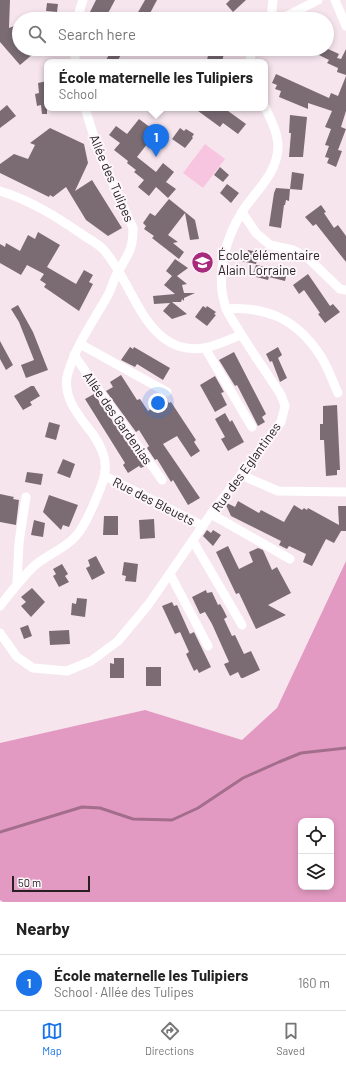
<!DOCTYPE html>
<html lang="en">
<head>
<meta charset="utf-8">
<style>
	body { margin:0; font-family:Barlow,sans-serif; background:#f6f6f6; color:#222 }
	.controls { position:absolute; right:12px; bottom:12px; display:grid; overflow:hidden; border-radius:8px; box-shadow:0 2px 6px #0003 }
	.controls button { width:36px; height:36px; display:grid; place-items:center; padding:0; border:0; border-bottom:1px solid #e0e0e0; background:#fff; color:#222; font:20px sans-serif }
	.scale { position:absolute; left:12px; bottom:10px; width:78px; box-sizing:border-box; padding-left:4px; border:2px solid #262023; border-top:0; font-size:11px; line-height:14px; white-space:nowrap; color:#262023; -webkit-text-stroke:3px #fdf6fa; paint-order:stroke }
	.you { position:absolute; left:158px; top:403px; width:14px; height:14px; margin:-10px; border:3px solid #fff; border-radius:50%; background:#1a73e8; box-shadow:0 0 0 6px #1a73e833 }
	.badge { display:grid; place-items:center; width:26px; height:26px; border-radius:50%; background:#1a73e8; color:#fff; font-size:13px; font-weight:700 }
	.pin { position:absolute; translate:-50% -33px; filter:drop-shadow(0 1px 2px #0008) }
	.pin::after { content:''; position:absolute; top:21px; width:14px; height:12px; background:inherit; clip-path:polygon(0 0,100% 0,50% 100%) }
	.popup { position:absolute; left:44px; top:59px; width:224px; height:52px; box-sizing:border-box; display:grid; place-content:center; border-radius:8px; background:#fff; filter:drop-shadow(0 1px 3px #0005); font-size:13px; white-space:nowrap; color:#767676 }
	.popup b { font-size:15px; color:#222 }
	.popup::after { content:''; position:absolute; left:50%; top:100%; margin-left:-8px; border:8px solid transparent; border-top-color:#fff }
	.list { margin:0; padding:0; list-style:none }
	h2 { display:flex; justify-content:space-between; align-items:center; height:52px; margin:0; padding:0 16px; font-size:17px }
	h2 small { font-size:13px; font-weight:400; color:#767676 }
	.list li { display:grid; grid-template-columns:26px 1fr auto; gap:12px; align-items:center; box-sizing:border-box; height:56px; padding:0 16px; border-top:1px solid #e0e0e0 }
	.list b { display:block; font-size:15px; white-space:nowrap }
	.list p { margin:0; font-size:13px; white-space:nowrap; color:#767676 }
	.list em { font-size:13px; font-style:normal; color:#767676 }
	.icon { flex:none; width:22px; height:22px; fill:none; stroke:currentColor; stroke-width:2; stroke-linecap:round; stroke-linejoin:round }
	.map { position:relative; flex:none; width:346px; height:902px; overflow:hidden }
	.search { position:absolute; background:#fff; box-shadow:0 2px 6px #0003; left:12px; right:12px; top:12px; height:44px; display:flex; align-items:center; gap:10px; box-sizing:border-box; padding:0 14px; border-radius:22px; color:#767676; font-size:15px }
	.sheet { height:108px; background:#fff }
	nav { display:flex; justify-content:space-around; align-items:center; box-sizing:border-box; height:56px; border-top:1px solid #e0e0e0; background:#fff; font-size:11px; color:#767676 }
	nav a { display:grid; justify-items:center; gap:2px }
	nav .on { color:#1a73e8 }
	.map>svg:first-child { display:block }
	.green { fill:#f7c5df }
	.forest { fill:#e39ac2; fill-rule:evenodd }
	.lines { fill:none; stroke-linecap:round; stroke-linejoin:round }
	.stream { stroke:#a36e8b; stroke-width:3 }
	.building { fill:#7b6c74 }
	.street { stroke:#fff; stroke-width:9 }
	.labels { text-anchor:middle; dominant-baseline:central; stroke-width:4; stroke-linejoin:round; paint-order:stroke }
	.street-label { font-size:13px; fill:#262023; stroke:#fdf6fa }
	.poi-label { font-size:13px; fill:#262023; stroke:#fdf6fa; text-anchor:start }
</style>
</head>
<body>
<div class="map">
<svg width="346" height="902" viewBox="0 0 346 902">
	<rect width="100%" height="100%" fill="#f7e5ee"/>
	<path class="green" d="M205,144L225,159L203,188L183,173Z"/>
	<path class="forest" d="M346,561V902H3L0,900V743L145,710L242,740L277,708ZM301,821H331V887H301Z"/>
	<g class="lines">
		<path class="stream" d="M0,832L82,807L100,808L133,819L172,820L198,808L243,778L279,762L301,753L346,748"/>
	</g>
	<g class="building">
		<path d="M0,0H10L9,28L19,24V49H39L20,65L0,42Z"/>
		<path d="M96,0H115L105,19H98L89,14Z"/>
		<path d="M145,0H157L147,19L137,14Z"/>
		<path d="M230,0H246L233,12L226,4Z"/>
		<path d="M47,3L58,4L57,12L46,11Z"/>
		<path d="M112,49H124L117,62H105Z"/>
		<path d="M215,49H225L222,62L207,60L209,51L214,52Z"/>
		<path d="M321,49H328L339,54L337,58L341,59L346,49V75L337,72L338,68L327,63L329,60L319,55Z"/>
		<path d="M276,74L329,98L331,93L338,96L346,76V111L341,127L346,129L338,150L342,151L336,167L327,163L329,158L325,157L329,146L325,145L331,129L325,127L332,111L308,103V109L279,97L281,91L275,89L277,85L272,83Z"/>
		<path d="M47,81V114H42L41,105L37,106L35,94L39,93L38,83Z"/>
		<path d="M7,105L16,116L0,128V111Z"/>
		<path d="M194,108H224L246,124L238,134L223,123L220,127Z"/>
		<path d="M290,115L307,117L303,157H289L291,133H289Z"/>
		<path d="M139,119L155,131L149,138L151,139L137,157L156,172L163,163L174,172L166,182L176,189L168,198L156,187L149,196L138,187L144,180L134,172L136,170L127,163L128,161L114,150L120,143L109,135L116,126L127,134Z"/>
		<path d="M50,128L84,144L88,163L75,191L92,180L122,228L108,236L86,220L66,187L53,197L50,195L49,197L0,173V164L14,154L28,159L35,145L30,143Z"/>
		<path d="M180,128L184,131L186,129L194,134L192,137L193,138L185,148L172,139Z"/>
		<path d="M220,167L229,175L223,182L214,175Z"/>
		<path d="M292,172L304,174L302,190L290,189L289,201L286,200L285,205H284L281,228L269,226L274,193L276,188L290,189Z"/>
		<path d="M227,184L239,193L231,203L220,193Z"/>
		<path d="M169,199L195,220L199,239L190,240L185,213L168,235L178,242L173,243L184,252L179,259L152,238L154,236L144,229L146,226L143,223L150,213L155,216Z"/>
		<path d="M321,205L326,212L324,213L334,228L338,225L346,236V262L316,224L313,226L305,217Z"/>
		<path d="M38,232L60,245L47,267L76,284L84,270L93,275L89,282L93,284L79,311L44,287L46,284L40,280L44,274L27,265L21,275L0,263V244L5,247L6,243L20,251L28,235L35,239Z"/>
		<path d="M248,250L259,252L256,264L240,261L242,253L247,254Z"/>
		<path d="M175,259L188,268L177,276L187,284L182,285L184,293H195L184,298V301L182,299L181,302H172L187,314L172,319L163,311L170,303L154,304L153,296L175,294L164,285L172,276L166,271Z"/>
		<path d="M256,265L276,269L277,266L288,268L285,281L269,277L268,280L252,276Z"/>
		<path d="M308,274L330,306L333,304L340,312L325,323L318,314L320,313L304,290L299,294L293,285Z"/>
		<path d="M18,305L33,332L48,370L26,378L21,365L34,360L19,322L11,309Z"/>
		<path d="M203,306L206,308L207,306L216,312L214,314L216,315L207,326L195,317Z"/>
		<path d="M0,341L13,365L6,370L0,359Z"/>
		<path d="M130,347L133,349L134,347L170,368L163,380L137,364L135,367L121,360Z"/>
		<path d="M278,347L282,355L278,358L287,378L280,382L272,361L270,362L266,354Z"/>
		<path d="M234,352L266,414L262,417L265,422L258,426L237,385L235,386L219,360Z"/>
		<path d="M121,375L137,400L140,399L148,411L166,399L169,403L171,402L196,440L194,442L200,451L191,457L177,436L163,444L200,498L188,505L173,480L171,482L157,459L155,460L147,448L149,446L139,430L136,432L106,391L113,387L110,382Z"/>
		<path d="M215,376L224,392L221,393L227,405L215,412L200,385Z"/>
		<path d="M31,386H34L40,396L30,402L32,405L23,410L14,396Z"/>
		<path d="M94,394L136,455L145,466L141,468L139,466L128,473L123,465L125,463L85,399Z"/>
		<path d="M337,405L340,470H337V475L326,476L324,440H320V424H323V406Z"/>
		<path d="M225,413L230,422L232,420L244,442L228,451L221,439L225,437L215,419Z"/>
		<path d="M49,422L60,425L56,440L45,437Z"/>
		<path d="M63,459L75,464L70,478L57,473Z"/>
		<path d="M27,472L43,474L41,485L25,482Z"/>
		<path d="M0,494L14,497L13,499L19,500L16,525L0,522Z"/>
		<path d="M49,495L78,505L69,527L63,525L61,530L43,512Z"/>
		<path d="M238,501L259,513L261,510L284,522L294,505L302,510L304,508L307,510L308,508L339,525L338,506H346V531H341L334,543L326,539L312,566L303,562L306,554L289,546L287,549L279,545L281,541L231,516L226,505L227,503L235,507Z"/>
		<path d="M104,516H118V535H103Z"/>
		<path d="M154,519L155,538L140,539L139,520Z"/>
		<path d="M34,520L45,523L43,537L31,535Z"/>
		<path d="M207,530L211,533L213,530L221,535L213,546L203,536Z"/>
		<path d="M228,546L239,569L253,562L249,552L258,548L263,550L272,570L277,567L291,593L268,605L286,615L256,629L239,593L236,594L216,552Z"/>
		<path d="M96,556L105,573L92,580L86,568L90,566L88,560Z"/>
		<path d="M124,562L138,564L136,582L125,581L126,576L122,575Z"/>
		<path d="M62,564L68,574L65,576L69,582L59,587L53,576L56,574L53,569Z"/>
		<path d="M32,588L45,602L31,617L21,606L26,602L21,597Z"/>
		<path d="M206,590L207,593L212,592L218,605L220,604L223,609L227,617L224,619L232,636L235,635L244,654L251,651L260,670L243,678H241L238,672L230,676L224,664L229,662L212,624L205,612L200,614L192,597Z"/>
		<path d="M77,598L87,599L85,617L71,615L72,603L76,604Z"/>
		<path d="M172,602L174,606L177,605L190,634L194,632L211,667L199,673L197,669L194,671L186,654L189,652L180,632L175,634L162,606Z"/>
		<path d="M28,625L32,636L24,639L20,628Z"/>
		<path d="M69,630L70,644L50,645L49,631Z"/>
		<path d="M114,658H124V678H110V663L114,664Z"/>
		<rect x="146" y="667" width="15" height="19"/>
	</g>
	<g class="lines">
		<g class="street">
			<path d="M335,0L346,26"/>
			<path d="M77,19L83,0"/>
			<path d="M271,19L273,0"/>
			<path d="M281,19L318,0"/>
			<path d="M75,62V49"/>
			<path d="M250,62L252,49"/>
			<path d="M0,191C30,200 57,217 83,235C89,239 97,243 103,249C134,282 145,357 204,348C217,346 230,339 241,335"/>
			<path d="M242,212L256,233L270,245L293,250L308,258L340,289L346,290"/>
			<path d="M226,309C266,306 295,319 318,352C327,364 332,380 338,393"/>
			<path d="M80,344L167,392"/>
			<path d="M205,348L252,427"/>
			<path d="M74,355L162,480"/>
			<path d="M241,475L278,491L346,492"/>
			<path d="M105,476L203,526"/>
			<path d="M211,514L290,559"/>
			<path d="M193,541L242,625"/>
			<path d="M170,574L208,646"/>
			<path d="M17,584L19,542L26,497"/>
			<path d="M0,606C10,593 21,579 33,567C46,555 63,550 75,537C83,529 88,517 93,506C106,476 113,462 92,433C79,416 61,396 68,373C76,345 94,320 108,295C112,287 114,278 119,270C129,253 133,249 133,228L98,150L85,108"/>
			<path d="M0,633L17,657L33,668L67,671L91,661L118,641L148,605L211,514L281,422L285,406L281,395C267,373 251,351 238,329C234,322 228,315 226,308C215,277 225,239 242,212C255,191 277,175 278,147C278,133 271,120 265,107"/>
		</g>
	</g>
	<defs>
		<symbol id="school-disc" viewBox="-11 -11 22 22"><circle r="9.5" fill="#a82a7c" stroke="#fdf6fa"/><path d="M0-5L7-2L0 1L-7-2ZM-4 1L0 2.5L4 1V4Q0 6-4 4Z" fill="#fff"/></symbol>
	</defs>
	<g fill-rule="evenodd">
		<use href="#school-disc" x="190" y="250" width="25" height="25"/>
	</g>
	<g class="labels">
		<g class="street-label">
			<text transform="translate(112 178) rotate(67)">Allée des Tulipes</text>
			<text transform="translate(118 418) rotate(55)">Allée des Gardenias</text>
			<text transform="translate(246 467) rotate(-54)">Rue des Eglantines</text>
			<text transform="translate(154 501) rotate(27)">Rue des Bleuets</text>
		</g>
		<g class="poi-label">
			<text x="218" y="255">École élémentaire<tspan x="218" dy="15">Alain Lorraine</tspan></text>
		</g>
	</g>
</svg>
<div class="controls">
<button><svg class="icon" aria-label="locate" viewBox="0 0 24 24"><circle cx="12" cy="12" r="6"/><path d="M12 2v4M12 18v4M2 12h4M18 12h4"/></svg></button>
<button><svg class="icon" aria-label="layers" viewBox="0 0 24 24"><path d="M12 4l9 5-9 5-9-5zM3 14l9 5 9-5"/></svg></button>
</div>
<div class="scale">50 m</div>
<div class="you"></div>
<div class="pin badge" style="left:156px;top:157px">1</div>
<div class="popup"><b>École maternelle les Tulipiers</b>School</div>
<div class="search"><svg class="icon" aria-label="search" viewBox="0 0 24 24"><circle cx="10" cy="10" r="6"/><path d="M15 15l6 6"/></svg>Search here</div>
</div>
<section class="sheet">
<h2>Nearby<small></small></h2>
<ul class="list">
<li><span class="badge">1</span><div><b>École maternelle les Tulipiers</b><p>School · Allée des Tulipes</p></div><em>160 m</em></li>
</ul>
</section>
<nav>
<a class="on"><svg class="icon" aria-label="map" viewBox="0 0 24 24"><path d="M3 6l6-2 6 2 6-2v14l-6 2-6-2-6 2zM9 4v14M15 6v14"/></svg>Map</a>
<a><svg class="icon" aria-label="directions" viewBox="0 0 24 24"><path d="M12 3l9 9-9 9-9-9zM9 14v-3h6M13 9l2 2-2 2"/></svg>Directions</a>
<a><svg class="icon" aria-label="saved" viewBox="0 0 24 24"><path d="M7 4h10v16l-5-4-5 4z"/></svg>Saved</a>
</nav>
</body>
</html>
